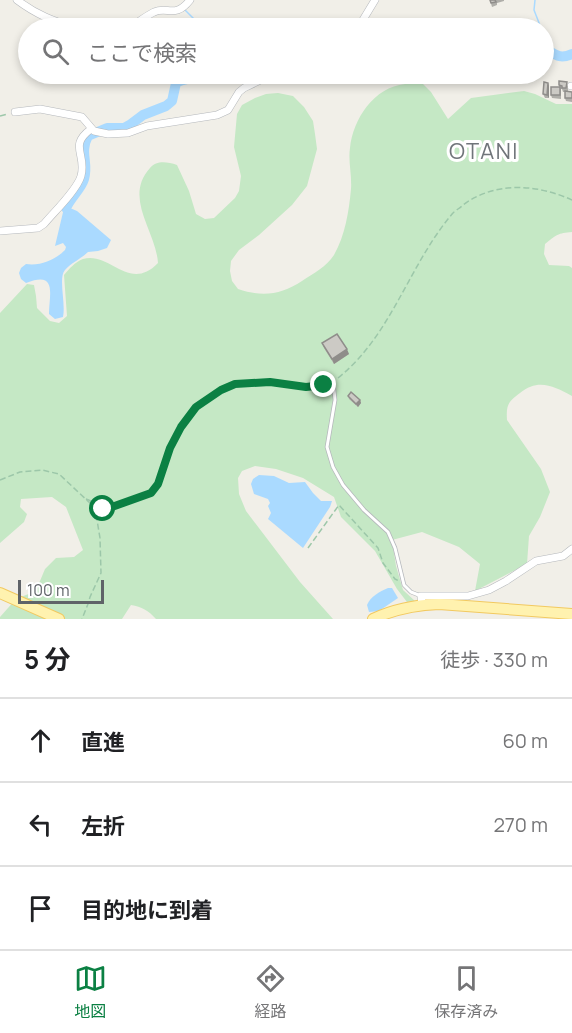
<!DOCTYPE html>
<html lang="ja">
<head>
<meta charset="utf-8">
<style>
	body { margin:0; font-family:Manrope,"Noto Sans JP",sans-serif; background:#f6f6f6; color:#202124 }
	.scale { position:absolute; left:18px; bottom:15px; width:86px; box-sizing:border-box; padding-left:6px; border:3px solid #5f6368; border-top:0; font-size:16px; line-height:21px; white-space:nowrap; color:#5f6368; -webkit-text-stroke:4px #fff; paint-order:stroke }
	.stop { position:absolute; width:18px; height:18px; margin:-14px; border:4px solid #0b8043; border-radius:50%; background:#fff }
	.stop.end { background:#0b8043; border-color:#fff; box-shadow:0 2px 6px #0008 }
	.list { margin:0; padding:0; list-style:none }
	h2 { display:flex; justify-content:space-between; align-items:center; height:78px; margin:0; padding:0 24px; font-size:26px }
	h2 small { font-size:20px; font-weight:400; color:#757577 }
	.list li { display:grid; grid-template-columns:39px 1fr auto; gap:18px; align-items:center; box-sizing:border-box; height:84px; padding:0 24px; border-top:2px solid #e0e0e0 }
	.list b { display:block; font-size:22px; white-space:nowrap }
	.list em { font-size:20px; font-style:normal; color:#757577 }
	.icon { flex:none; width:33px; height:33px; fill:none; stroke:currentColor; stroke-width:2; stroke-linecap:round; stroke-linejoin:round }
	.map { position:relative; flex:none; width:572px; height:619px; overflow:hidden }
	.search { position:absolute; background:#fff; box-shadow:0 3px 9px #0003; left:18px; right:18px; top:18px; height:66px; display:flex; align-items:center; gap:15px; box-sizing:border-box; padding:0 21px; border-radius:33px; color:#757577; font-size:22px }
	.sheet { height:330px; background:#fff }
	nav { display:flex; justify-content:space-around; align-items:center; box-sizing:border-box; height:84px; border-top:2px solid #e0e0e0; background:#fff; font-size:16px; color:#757577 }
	nav a { display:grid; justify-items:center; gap:3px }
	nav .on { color:#0b8043 }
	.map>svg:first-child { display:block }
	.green { fill:#c5e8c5 }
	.water { fill:#aadaff }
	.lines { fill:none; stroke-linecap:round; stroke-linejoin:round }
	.stream { stroke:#aadaff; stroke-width:1.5 }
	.river { stroke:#aadaff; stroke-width:10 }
	.lane-casing { stroke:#b5b8bc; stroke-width:4.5 }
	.street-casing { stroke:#b5b8bc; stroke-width:8 }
	.primary-casing { stroke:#f2c960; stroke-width:12 }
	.path { stroke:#9cc7a9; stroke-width:1.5; stroke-dasharray:6 3; stroke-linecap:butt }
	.lane { stroke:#fff; stroke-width:3 }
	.street { stroke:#fff; stroke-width:7 }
	.primary { stroke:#fff2af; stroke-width:10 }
	.wall { fill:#afaea9 }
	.shaded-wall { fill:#8f8d8a }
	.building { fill:#cccac5; stroke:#8f8d8a; stroke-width:1.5 }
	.route { stroke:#0b8043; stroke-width:8 }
	.labels { text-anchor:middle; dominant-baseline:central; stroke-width:6; stroke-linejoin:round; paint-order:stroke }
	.quarter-label { font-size:22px; letter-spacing:1.5px; fill:#70757a; stroke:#fff }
</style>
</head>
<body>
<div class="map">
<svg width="572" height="619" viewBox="0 0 572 619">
	<rect width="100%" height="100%" fill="#f1efe8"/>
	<path class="green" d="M405,84H423L431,92L448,119L471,98L524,91L535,94L556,104H572V232C558,233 556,235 545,244L544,254L549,265L569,266L572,268V396C554,386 538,378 520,393C508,402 506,405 507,420L541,469L550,492L540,517L529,536L527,564L475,591L480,564L459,547L422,532L392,540L396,566L403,590L415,601L407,602L397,589L375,551L341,517L334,497L303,478L276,469L255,466L242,471L238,478L239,494L246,511L300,582L333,619H156C148,610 142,607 131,605L122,619H0V617L16,599L31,593L40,581L45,569L56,558L74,557L83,550L66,507L52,497L21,499L20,507L27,514L24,522L0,543V313L27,284L34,285L36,296L37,308L50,321L59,323L67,316L64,275C69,269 75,262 83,259C110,251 129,293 158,263C156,231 123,198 150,168C157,160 167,162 177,165L189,191L196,214L205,219L214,218L235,198L239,191L241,176L234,147L237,114L242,105L255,98L266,94L278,93L293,96L304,107L313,121L315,134L317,149L307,186L292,205L259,235L239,250L231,261L230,271L232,281L238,289C262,297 281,295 302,281C314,273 326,267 334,255C345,236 349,211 351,189C352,175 348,161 350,148C353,119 374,87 405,84Z"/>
	<g class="water">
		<path d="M64,208H70L77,211L111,240L107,248L98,251L88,252C81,259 72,262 65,270C58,278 66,303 63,317L55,319L49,314C49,295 58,270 26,283L21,279L19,273L21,268L26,264C41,266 55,260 65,250L66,247L63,243L55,246Z"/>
		<path d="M259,475L274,476L289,483L305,482L313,493L321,501H332L330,507L303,548L268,519L271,513L268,506L270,503L268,499L254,494L251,484L253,479Z"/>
		<path d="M388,588H392L398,598L379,611L369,612L367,605C371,596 379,592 388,588Z"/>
	</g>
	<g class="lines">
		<g class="stream">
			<path d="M535,0L534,10L541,28"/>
			<path d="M185,10L203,28"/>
			<path d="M544,33L552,52"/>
		</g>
		<g class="river">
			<path d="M256,28C261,23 270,25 277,28"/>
			<path d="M544,48C555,54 559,60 572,54"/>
			<path d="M66,208C71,197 81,189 84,179C89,163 79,153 88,136L107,128H124L131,124L143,115L166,106L172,101L176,83C184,78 195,79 200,74"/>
		</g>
		<defs>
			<path id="lane" d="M333,381L335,400L327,447L333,467L343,485L364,510L388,532L395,548L404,585L411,592L421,596"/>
			<g id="street">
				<path d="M17,0C37,15 53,21 76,28"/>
				<path d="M129,28C137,23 146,16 154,12C168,6 175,19 190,0"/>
				<path d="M358,28L375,0"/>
				<path d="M571,86H572"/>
				<path d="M15,112L40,109L82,117L94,131L108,134L128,133L147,126L217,115L228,110L239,92L244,88L273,74"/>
				<path d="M0,231L38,228L44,224C54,212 77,190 81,176C87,154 68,146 91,129"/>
				<path d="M422,605L421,596H468L489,590L506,581L536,561L563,556L572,549"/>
			</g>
			<g id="primary">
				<path d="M0,593L59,619"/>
				<path d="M373,619C394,609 416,605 439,604L572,614"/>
			</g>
		</defs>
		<use href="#lane" class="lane-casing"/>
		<use href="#street" class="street-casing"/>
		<use href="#primary" class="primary-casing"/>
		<g class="path">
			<path d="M0,116L8,114"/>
			<path d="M338,378C392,335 409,264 453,213C456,210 460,208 463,205C495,181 537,184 572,200"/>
			<path d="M0,480L20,472L42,470L59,474L92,505L96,514L100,538L101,573L90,597L88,604L82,619"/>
			<path d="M86,499C95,502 99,509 109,508C119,505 145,499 152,492C160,485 162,473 165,463C177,429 188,410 219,391C233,382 258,381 273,383C291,384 311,391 328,383"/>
			<path d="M308,548L339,505L378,548L383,563L395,579L399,581"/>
		</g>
		<use href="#lane" class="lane"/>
		<use href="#street" class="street"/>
		<use href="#primary" class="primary"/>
	</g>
	<g class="wall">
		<path d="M490,0H504V1L497,3V5L492,7Z"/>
		<path d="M564,82L568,86V92H572V102L566,101L565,98V92H563L562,89H561V99L552,98L551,95L559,87V85Z"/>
		<path d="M548,83L549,86V98H545L543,94Z"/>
		<path d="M322,343L349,354L334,364L324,348Z"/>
		<path d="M348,396L360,400L361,403L358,407L349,399Z"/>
	</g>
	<g class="shaded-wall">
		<path d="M548,83L549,86V98L547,95Z"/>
		<path d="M347,349L349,354L334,364L332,359Z"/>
		<path d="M360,400L361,403L358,407L356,404Z"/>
	</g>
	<g class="building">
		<path d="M490,0H495L496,2L491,3Z"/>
		<path d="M559,81L567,82L566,88H562V86L559,85Z"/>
		<path d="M544,82L548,83L547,95L543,94Z"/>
		<rect x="551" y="87" width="9" height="8"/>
		<path d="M565,91L572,92V98H565Z"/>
		<path d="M337,334L347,349L332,359L322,343Z"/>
		<path d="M351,392L360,400L356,404L348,396Z"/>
	</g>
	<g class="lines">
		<path class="route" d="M103,509L109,508L151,493L158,484L170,448L181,427L196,407L221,390L235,384L270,382L306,387L324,385"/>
	</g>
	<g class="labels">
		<g class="quarter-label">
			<text x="484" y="151">OTANI</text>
		</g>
	</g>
</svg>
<div class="scale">100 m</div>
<div class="stop" style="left:103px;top:509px"></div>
<div class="stop end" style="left:324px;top:385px"></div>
<div class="search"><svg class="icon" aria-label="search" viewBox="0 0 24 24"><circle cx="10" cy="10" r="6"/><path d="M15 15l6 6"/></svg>ここで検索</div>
</div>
<section class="sheet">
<h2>5 分<small>徒歩 · 330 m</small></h2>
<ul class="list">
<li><svg class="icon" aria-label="ahead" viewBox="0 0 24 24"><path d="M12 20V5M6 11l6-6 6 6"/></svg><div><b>直進</b></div><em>60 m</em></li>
<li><svg class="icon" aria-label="left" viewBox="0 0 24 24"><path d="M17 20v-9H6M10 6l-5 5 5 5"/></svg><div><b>左折</b></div><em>270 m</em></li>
<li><svg class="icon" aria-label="arrive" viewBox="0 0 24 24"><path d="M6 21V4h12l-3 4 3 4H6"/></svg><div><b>目的地に到着</b></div></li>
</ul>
</section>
<nav>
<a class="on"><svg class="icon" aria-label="map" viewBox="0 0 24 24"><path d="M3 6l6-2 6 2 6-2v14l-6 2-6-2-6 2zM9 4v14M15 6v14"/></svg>地図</a>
<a><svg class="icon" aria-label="directions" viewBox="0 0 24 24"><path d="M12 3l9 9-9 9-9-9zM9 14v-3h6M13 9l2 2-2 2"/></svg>経路</a>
<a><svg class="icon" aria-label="saved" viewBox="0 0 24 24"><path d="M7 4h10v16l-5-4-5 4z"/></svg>保存済み</a>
</nav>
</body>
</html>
